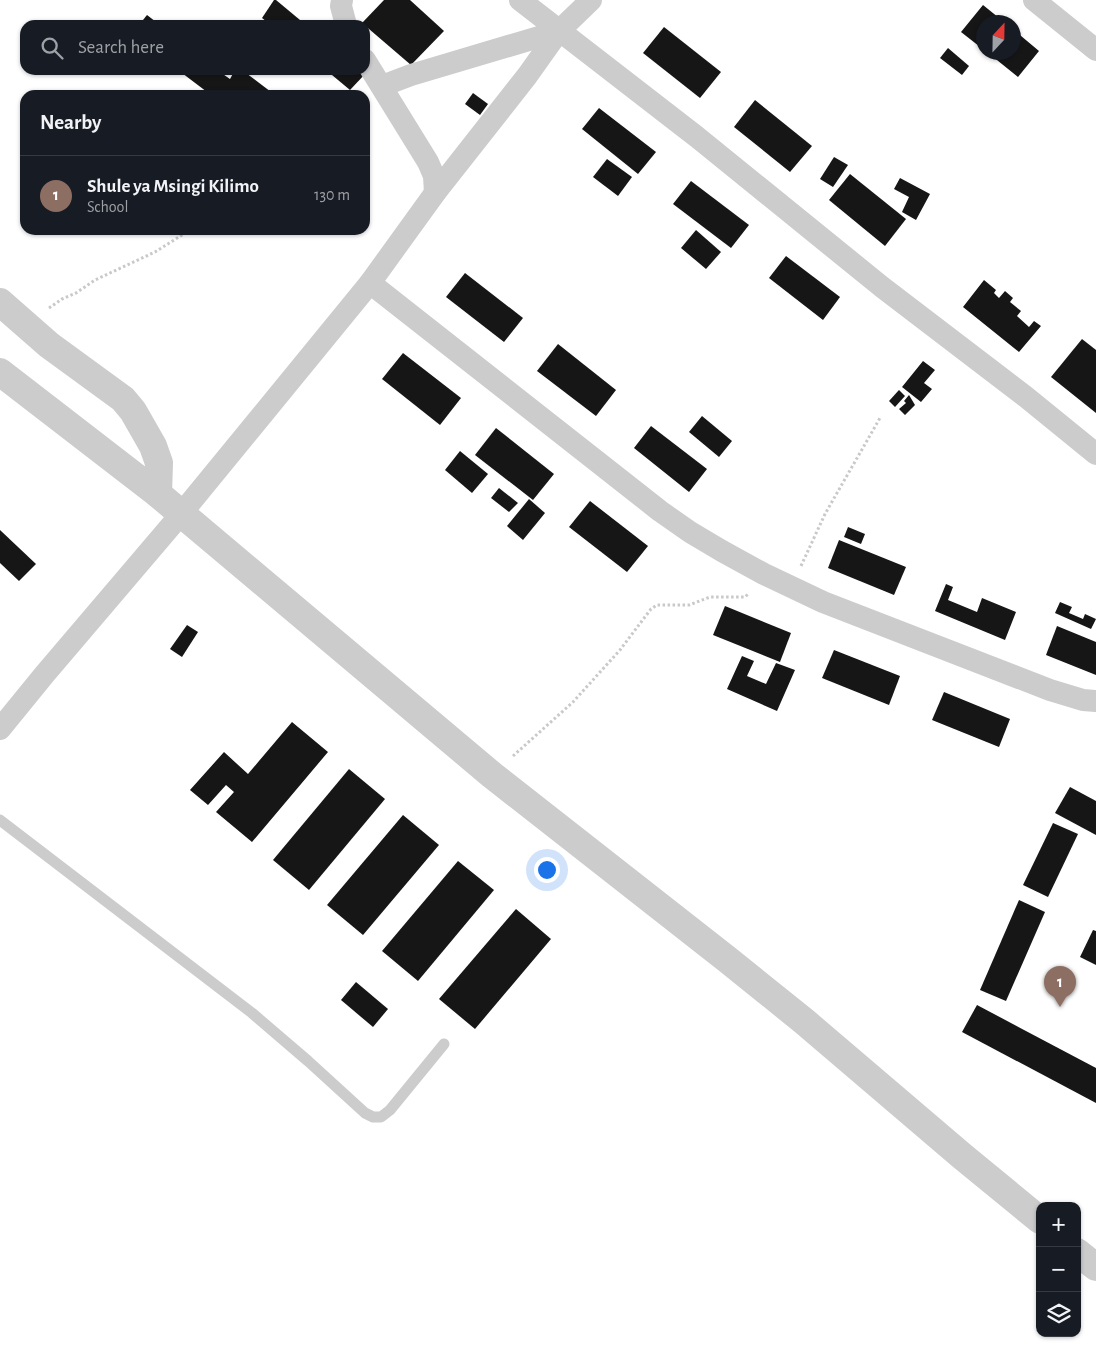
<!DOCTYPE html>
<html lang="en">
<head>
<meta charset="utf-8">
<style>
	body { margin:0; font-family:"Alegreya Sans",sans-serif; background:#242831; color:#f1f3f6 }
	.controls { position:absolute; right:15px; bottom:15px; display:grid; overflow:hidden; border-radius:10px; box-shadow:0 1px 4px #0004 }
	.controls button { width:45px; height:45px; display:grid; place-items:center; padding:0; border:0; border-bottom:1px solid #363941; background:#171b24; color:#f1f3f6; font:25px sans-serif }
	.compass { position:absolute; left:976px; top:15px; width:45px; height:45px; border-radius:50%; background:#171b24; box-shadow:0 1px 4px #0004; rotate:22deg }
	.you { position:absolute; left:546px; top:869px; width:18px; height:18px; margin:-12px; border:4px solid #fff; border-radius:50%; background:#1a73e8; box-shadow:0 0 0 8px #1a73e833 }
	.badge { display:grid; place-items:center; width:32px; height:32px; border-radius:50%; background:#2563eb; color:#fff; font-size:16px; font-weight:700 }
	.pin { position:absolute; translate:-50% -41px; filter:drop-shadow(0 1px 2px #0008) }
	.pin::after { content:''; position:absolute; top:26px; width:18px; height:15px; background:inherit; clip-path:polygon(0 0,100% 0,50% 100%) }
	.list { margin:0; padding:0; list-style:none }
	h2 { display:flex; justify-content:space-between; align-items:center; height:65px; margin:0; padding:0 20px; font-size:21px }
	h2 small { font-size:16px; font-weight:400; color:#9ea1a6 }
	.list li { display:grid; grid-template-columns:32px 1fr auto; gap:15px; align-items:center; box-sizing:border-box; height:80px; padding:0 20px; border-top:1px solid #363941 }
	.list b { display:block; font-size:19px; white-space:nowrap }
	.list p { margin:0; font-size:16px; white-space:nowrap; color:#9ea1a6 }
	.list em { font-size:16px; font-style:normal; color:#9ea1a6 }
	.icon { flex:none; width:28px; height:28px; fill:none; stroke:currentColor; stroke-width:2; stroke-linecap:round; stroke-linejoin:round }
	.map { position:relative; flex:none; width:1096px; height:1352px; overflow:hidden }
	.search { position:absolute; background:#171b24; box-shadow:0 1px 4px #0004; left:20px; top:20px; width:350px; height:55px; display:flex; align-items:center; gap:12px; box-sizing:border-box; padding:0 18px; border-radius:15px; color:#9ea1a6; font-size:19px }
	.panel { position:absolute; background:#171b24; box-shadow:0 1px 4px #0004; left:20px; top:90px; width:350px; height:145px; border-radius:15px }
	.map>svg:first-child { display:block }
	.building { fill:#161616 }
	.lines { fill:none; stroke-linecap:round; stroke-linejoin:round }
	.path { stroke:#c9c9c9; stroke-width:3; stroke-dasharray:2.5 2.5; stroke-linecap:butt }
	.service { stroke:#ccc; stroke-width:11 }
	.minor { stroke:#ccc; stroke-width:22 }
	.tertiary { stroke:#ccc; stroke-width:28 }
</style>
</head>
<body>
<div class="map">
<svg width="1096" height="1352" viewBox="0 0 1096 1352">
	<rect width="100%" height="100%" fill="#fff"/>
	<g class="building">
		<path d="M274,0H276L306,25H271L262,18Z"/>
		<path d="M384,0H410L444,31L411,65L362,23Z"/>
		<path d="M983,5L1004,22H984V50L961,32Z"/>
		<path d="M147,15L160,25H139Z"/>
		<path d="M664,27L721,72L700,98L643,53Z"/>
		<path d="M1014,30L1039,51L1018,77L987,52H1014Z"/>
		<path d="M948,48L969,66L962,75L940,58Z"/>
		<path d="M178,70H217L230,79L235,70H242L275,95H211Z"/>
		<path d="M326,70H362L366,73L350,90Z"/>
		<path d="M473,93L488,104L480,115L465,104Z"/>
		<path d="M755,100L812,146L790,172L734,127Z"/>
		<path d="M599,108L656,152L638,174L582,129Z"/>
		<path d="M834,157L848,165L833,187L820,179Z"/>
		<path d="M607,159L632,177L618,196L593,177Z"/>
		<path d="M850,174L906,219L885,246L829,200Z"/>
		<path d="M900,178L930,194L916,220L902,212L909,197L894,189Z"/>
		<path d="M691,181L749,225L731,248L673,204Z"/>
		<path d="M696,230L721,252L706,269L681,248Z"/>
		<path d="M786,256L840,297L823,320L769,278Z"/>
		<path d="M465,273L523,318L504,342L446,297Z"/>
		<path d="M984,280L996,290L994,293L999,298L1005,291L1013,298L1010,302L1021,311L1017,316L1029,327L1034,321L1041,326L1019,352L963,307Z"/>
		<path d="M1082,339L1096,350V413L1051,377Z"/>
		<path d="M558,344L616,390L596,416L537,371Z"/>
		<path d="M403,353L461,398L440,425L382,379Z"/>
		<path d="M923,361L935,370L924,383L932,389L921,402L902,387Z"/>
		<path d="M899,390L905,396L895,407L889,401Z"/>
		<path d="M909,395L915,405L905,415L899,409L906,403L904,401Z"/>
		<path d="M702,416L732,441L719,457L689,432Z"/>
		<path d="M651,426L707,469L689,492L634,448Z"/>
		<path d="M496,428L554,474L533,500L475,455Z"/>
		<path d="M460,451L488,474L472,493L445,470Z"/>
		<path d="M499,488L518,503L509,512L491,498Z"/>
		<path d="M529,499L545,513L523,540L507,526Z"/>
		<path d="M590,501L648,546L627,572L569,527Z"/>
		<path d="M848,527L865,534L861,544L844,537Z"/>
		<path d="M0,530L36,564L19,581L0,563Z"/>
		<path d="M839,540L906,567L894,595L828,568Z"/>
		<path d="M946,584L953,587L948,600L977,612L982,598L1016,612L1005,640L935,611Z"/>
		<path d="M1060,602L1072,607L1069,613L1083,619L1085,614L1096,619L1091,629L1055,613Z"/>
		<path d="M725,606L791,633L780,662L713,635Z"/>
		<path d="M187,625L198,632L182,657L170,649Z"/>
		<path d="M1057,626L1096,642V675L1046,655Z"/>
		<path d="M834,650L900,676L889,705L822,678Z"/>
		<path d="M742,656L754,661L747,676L766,684L776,663L795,670L777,711L727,689Z"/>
		<path d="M944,692L1010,719L999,747L932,720Z"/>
		<path d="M292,722L328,752L252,842L216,812L234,792L226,785L208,805L190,790L224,752L248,774Z"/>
		<path d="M349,769L385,799L309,890L273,860Z"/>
		<path d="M1070,787L1096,801V835L1055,813Z"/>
		<path d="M403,815L439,845L363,935L327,905Z"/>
		<path d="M1053,823L1078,834L1048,897L1023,885Z"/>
		<path d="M458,861L494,890L418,981L382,951Z"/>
		<path d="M1019,900L1045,912L1006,1001L980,990Z"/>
		<path d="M516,909L551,939L475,1029L439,999Z"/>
		<path d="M1093,930L1096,931V965L1080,957Z"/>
		<path d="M356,982L388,1009L373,1027L341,1000Z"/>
		<path d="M977,1005L1096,1068V1103L962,1032Z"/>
	</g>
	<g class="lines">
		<g class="path">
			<path d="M49,308L62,299L76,293L95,280L155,252L190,230"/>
			<path d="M801,566L825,514L880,418"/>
			<path d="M513,756L573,702L620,650L651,609L657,605H689L710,597H745L748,594"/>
		</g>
		<path class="service" d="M0,820L252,1013L308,1061L365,1113L373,1117H381L390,1110L444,1044"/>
		<g class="minor">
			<path d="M342,0L341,6L346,25"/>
			<path d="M520,0L697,137L882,287L1026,397L1096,454"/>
			<path d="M1034,0L1096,50"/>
			<path d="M365,60L428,162L434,176L435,193"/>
			<path d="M382,86L411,75L559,31"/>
			<path d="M370,283L660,511L690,532L722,551L764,574L823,602L1050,690L1083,700L1096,701"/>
			<path d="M0,729L44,675L181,514L370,283L435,193L527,76L559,31L591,0"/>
		</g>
		<g class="tertiary">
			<path d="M0,302L49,345L123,399L133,411L153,446L159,463L158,494"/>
			<path d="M0,372L158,494L492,775L728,960L805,1022L962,1156L1040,1220"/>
			<path d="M1077,1252L1096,1267"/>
		</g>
	</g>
</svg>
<div class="controls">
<button>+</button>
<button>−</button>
<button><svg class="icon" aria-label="layers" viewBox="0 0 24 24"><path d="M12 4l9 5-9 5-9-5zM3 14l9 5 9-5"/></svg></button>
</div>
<svg class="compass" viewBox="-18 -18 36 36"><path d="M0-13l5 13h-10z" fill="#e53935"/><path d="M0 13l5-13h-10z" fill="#9ea1a6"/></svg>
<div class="you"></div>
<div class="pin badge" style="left:1060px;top:1007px;background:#8d6e63">1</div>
<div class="search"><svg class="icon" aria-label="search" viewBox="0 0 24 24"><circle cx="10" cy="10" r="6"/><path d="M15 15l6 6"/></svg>Search here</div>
<section class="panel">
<h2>Nearby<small></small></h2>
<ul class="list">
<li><span class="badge" style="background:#8d6e63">1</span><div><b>Shule ya Msingi Kilimo</b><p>School</p></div><em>130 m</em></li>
</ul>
</section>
</div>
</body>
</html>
